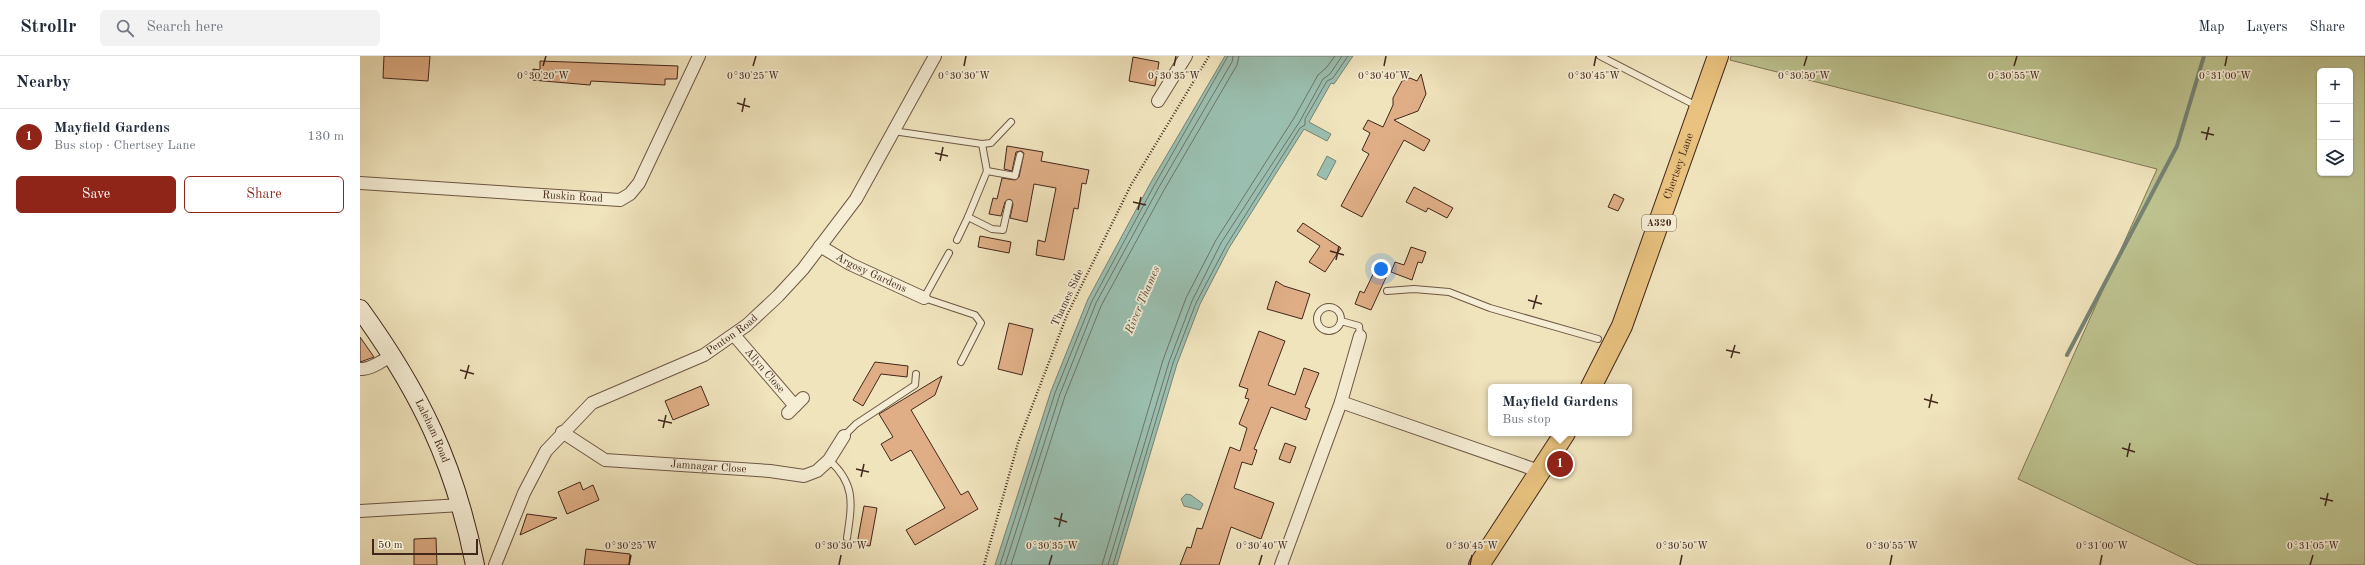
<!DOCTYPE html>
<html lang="en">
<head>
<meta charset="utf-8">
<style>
	body { margin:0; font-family:"Old Standard TT",serif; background:#f2f2f3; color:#1f2937 }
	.controls { position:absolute; right:12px; top:12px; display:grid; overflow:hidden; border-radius:6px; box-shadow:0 1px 3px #0004 }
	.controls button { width:36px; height:36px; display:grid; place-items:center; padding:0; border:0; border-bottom:1px solid #e0e1e3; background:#fff; color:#1f2937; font:20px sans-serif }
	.scale { position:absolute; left:12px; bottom:10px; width:106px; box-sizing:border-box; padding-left:4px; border:2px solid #42271b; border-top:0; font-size:11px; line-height:14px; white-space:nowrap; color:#42271b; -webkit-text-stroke:3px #f5edd4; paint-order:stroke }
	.you { position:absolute; left:1021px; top:213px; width:14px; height:14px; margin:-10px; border:3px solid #fff; border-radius:50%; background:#1a73e8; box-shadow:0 0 0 6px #1a73e833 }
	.badge { display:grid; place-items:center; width:26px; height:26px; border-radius:50%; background:#8f2418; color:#fff; font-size:13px; font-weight:700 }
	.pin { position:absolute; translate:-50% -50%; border:2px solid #fff; box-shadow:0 1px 4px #0006 }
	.popup { position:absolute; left:1128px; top:328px; width:144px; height:52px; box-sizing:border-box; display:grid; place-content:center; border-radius:6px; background:#fff; filter:drop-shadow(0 1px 3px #0005); font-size:13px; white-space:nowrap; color:#747a83 }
	.popup b { font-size:15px; color:#1f2937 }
	.popup::after { content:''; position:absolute; left:50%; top:100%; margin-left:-8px; border:8px solid transparent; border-top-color:#fff }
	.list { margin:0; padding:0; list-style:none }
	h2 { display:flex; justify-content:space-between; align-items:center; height:52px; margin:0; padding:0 16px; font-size:17px }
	h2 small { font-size:13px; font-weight:400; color:#747a83 }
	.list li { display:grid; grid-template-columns:26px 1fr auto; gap:12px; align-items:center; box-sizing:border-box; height:56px; padding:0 16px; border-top:1px solid #e0e1e3 }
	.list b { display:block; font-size:15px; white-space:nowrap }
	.list p { margin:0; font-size:13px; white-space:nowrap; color:#747a83 }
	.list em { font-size:13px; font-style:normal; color:#747a83 }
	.actions { display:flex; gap:8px; padding:12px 16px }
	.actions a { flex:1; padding:9px 0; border:1px solid #8f2418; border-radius:6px; text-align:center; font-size:14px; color:#8f2418 }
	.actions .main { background:#8f2418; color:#fff }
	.icon { flex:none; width:22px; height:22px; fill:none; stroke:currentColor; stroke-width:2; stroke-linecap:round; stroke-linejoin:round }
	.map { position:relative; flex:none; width:2005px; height:509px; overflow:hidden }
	header { display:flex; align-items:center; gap:24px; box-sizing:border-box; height:56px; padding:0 20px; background:#fff; border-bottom:1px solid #e0e1e3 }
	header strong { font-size:19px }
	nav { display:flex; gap:22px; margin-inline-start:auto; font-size:14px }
	.search { width:280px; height:36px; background:#f2f2f3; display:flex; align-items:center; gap:10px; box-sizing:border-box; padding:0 14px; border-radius:6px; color:#747a83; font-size:15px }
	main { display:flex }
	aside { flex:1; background:#fff }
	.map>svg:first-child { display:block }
	.green { fill:#bdc38f; stroke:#807555; fill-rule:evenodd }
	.water { fill:#9abfb0; stroke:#778274 }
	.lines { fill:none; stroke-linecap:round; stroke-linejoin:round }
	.shore { stroke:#6e7366; stroke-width:1 }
	.stream { stroke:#778274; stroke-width:4 }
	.building { fill:#dfae86; stroke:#42271b }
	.service-casing { stroke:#6e5644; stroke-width:8 }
	.minor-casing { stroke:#6e5644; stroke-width:14 }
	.secondary-casing { stroke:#42271b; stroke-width:20 }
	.primary-casing { stroke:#42271b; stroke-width:22 }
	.path { stroke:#42271b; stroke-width:2.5; stroke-dasharray:1 2; stroke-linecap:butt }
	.service { stroke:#f5edd4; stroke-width:6 }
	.minor { stroke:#f5edd4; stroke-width:12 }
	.secondary { stroke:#f5edd4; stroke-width:18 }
	.primary { stroke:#e8c27e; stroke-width:20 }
	.ticks { fill:none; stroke:#42271b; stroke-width:1.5 }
	.labels { text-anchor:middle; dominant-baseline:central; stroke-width:3.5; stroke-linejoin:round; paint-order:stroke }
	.shield { fill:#f5edd4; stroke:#786252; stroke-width:1 }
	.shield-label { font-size:10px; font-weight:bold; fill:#42271b }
	.street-label { font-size:11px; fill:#42271b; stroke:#f5edd4 }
	.water-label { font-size:12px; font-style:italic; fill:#584d40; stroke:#f5edd4 }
	.ticks-label { font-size:10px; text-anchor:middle; fill:#42271b; stroke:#f5edd4; stroke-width:3.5; stroke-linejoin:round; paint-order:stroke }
</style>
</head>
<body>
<header>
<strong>Strollr</strong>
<div class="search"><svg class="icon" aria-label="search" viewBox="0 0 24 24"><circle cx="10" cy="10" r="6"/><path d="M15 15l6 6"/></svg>Search here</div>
<nav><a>Map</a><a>Layers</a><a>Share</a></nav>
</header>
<main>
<aside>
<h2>Nearby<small></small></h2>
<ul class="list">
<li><span class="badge">1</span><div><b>Mayfield Gardens</b><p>Bus stop · Chertsey Lane</p></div><em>130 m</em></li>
</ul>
<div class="actions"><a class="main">Save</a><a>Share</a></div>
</aside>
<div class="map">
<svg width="2005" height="509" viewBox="0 0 2005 509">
	<rect width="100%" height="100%" fill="#f0e4bd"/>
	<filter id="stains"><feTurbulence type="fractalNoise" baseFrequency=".005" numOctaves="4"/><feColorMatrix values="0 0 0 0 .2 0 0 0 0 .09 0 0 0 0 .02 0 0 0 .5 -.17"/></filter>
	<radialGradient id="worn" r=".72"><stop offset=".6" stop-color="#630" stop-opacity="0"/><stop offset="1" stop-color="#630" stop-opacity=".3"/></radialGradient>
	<path class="green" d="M1371,0H2005V509H1838L1658,423L1797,113L1370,4ZM1960,15H1990V117H1960Z"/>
	<g class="water">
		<path d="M865,0H993L974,28L971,27L949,66L971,78L967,85L944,73L869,192L840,248L817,308L757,509H635L691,335L728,243L791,126Z"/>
		<path d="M967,100L976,105L966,124L957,119Z"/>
		<path d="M826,438L831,439L843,448L840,454L824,450L821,443Z"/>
	</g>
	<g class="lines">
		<g class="shore">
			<path d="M640,509L695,337L732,245L795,128L868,0"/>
			<path d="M645,509L700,338L736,247L799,131L872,6L873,0"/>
			<path d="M651,509L705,340L741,250L804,134L877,9L879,0"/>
			<path d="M742,509L803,304L826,242L856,184L934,62L958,19L966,12L975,0"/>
			<path d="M748,509L809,306L832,245L861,187L940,65L963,23L970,18L982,0"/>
			<path d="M753,509L813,307L836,247L866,190L940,72L945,69V63L967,25L973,22L988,0"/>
		</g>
		<path class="stream" d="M1707,299L1817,90L1844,0"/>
	</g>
	<g class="building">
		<path d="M24,0H70L68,25L23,22Z"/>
		<path d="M773,1L799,6L795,30L769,25Z"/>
		<path d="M180,5L318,10L317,23H305V29L231,25L230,29L172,24L173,13L180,14Z"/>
		<path d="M1061,18L1066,38L1058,55L1034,64L1070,84L1064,95L1044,84L1002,161L981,150L1009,98L1002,94L1010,77L1003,73L1008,64L1023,71L1033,49V42L1042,25L1050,22L1057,25Z"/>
		<path d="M647,90L683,96L681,105L729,114L726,128L722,127L718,153L714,152L704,204L676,199L678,184L685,186L696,132L674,128L667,166L650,162L653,148L650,143L645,146L641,160L629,158L633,142L637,143L642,122L655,124L659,121L664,97L661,95L656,96L652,115L644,113Z"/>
		<path d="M1054,131L1093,152L1087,162L1068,152L1066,156L1046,146Z"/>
		<path d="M1254,138L1264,143L1258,155L1248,151Z"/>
		<path d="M943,167L981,192L965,216L949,206L960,190L937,175Z"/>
		<path d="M620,180L651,186L649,197L618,191Z"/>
		<path d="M1051,191L1066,196L1062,207L1058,206L1052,224L1031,216L1035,206L1044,209Z"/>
		<path d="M1017,210L1029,215L1011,254L995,248L1000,235L1004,237Z"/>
		<path d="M916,225L924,230L950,238L942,263L907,253Z"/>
		<path d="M649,267L673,273L662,319L638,313Z"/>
		<path d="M899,275L925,285L908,329L935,339L944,312L959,317L945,351L950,353L946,364L911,351L894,393L897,394L892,409L882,406L874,432L914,447L901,483L871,471L859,509H820L827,491L831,492L837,472L842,473L870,391L880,395L887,372L879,368L889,343L885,342L888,333L879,330Z"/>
		<path d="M0,281L14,301L3,305L0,306Z"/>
		<path d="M515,306L548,310L547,321L521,318L503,350L493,344Z"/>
		<path d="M582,320L575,339L551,354L601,439L608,435L618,453L555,489L546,474L585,452L551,394L531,405L521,388L533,381L519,358Z"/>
		<path d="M341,330L349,349L313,364L305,345Z"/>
		<path d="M925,387L936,391L930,407L919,403Z"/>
		<path d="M220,426L223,434L233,429L239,444L207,458L198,436Z"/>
		<path d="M504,450L517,452L510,490L497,488Z"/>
		<path d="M167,458L197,462L160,479Z"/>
		<path d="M76,482L77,509H54V483Z"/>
		<path d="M226,493L270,498L269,509H224Z"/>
	</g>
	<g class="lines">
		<defs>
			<g id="service">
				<path d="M1240,0L1337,50"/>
				<path d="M533,75L622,88L627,115L608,161L632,173L643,174L649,147"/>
				<path d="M622,88L631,87L651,66"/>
				<path d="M627,115L655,120L660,99"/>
				<path d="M597,184L608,161"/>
				<path d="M589,197L564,242L615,259L621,267L601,306"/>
				<path d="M1027,235L1054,233L1089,236L1130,252L1238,283"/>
				<circle cx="969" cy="263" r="12"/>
				<path d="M981,265L999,270L1000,280"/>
				<path d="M484,380L496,368L555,329L556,318"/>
				<path d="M469,404C496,428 492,448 487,482"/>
			</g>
			<g id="minor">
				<path d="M798,45L826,0"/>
				<path id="s1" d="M0,127L260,144L270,138L279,127L339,0"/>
				<path id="s2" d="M460,190L490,208L564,242"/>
				<path id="s3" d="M374,279L435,350"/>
				<path d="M0,313C10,314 24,304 32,299"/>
				<path d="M981,346L1000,280"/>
				<path d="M428,357L443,342"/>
				<path id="s4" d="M202,376L245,404L410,415L444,420L457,415L469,404L484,380"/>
				<path d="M0,455L101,449"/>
				<path id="s5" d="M135,509L164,437L186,395L232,347L344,299L387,269L418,240L443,213L496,143L575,0"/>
				<path d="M921,509L981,346L1179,415"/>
			</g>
			<g id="secondary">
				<path id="s6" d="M0,253C60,336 95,408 115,509"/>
			</g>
			<g id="primary">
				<path id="s7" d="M1231,331L1262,270L1358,0"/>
				<path d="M1119,509L1205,377"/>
			</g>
		</defs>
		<use href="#service" class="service-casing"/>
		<use href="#minor" class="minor-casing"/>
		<use href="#secondary" class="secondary-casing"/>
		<use href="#primary" class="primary-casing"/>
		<path class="path" d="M624,509L658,387L707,259L771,129L849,0"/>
		<use href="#service" class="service"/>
		<use href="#minor" class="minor"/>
		<use href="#secondary" class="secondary"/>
		<use href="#primary" class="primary"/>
	</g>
	<path class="ticks" d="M183,10L186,0M393,10L396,0M604,10L606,0M814,10L816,0M1024,10L1026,0M1234,10L1236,0M1444,10L1447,0M1654,10L1657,0M1865,10L1867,0M377,47L390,51M382,56L385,42M1841,76L1854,79M1846,84L1849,71M575,97L588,100M580,105L583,91M773,146L786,149M778,154L781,141M970,195L984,199M976,204L979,190M1168,244L1182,248M1173,253L1177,239M1366,294L1380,297M1371,302L1375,289M100,314L114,318M105,323L109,309M1564,343L1578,347M1569,352L1572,338M298,364L312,367M303,372L306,359M1762,392L1775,396M1767,401L1770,387M496,413L509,416M501,421L504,408M1960,442L1973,445M1965,450L1968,437M694,462L707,466M699,471L702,457M269,509L271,499M479,509L481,499M689,509L692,499M899,509L902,499M1110,509L1112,499M1320,509L1322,499M1530,509L1532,499M1740,509L1742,499M1950,509L1953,499"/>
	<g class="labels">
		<rect class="shield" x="1282" y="159" width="34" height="16" rx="3"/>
		<g class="shield-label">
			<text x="1299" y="167">A320</text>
		</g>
		<g class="street-label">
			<text stroke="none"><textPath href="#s7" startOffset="238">Chertsey Lane</textPath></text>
			<text stroke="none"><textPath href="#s1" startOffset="213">Ruskin Road</textPath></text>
			<text stroke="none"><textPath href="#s2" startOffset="58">Argosy Gardens</textPath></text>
			<text transform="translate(708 242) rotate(-65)">Thames Side</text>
			<text stroke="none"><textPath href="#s5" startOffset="348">Penton Road</textPath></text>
			<text stroke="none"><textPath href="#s3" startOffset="47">Allyn Close</textPath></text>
			<text stroke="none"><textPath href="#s6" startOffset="142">Laleham Road</textPath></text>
			<text stroke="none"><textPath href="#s4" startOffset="155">Jamnagar Close</textPath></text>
		</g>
		<g class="water-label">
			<text transform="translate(783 244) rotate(-67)">River Thames</text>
		</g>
	</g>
	<g class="ticks-label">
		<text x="183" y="23">0°30'20"W</text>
		<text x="393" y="23">0°30'25"W</text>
		<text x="604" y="23">0°30'30"W</text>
		<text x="814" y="23">0°30'35"W</text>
		<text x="1024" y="23">0°30'40"W</text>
		<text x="1234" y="23">0°30'45"W</text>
		<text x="1444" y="23">0°30'50"W</text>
		<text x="1654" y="23">0°30'55"W</text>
		<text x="1865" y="23">0°31'00"W</text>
		<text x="271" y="493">0°30'25"W</text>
		<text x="481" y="493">0°30'30"W</text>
		<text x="692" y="493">0°30'35"W</text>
		<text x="902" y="493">0°30'40"W</text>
		<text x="1112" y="493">0°30'45"W</text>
		<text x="1322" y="493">0°30'50"W</text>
		<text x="1532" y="493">0°30'55"W</text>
		<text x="1742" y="493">0°31'00"W</text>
		<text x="1953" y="493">0°31'05"W</text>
	</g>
	<rect width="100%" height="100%" filter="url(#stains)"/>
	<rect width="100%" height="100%" fill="url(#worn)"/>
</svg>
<div class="controls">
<button>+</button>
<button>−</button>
<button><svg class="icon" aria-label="layers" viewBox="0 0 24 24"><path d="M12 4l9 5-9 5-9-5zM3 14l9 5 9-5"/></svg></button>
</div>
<div class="scale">50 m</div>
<div class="you"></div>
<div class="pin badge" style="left:1200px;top:408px">1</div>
<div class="popup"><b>Mayfield Gardens</b>Bus stop</div>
</div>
</main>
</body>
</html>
